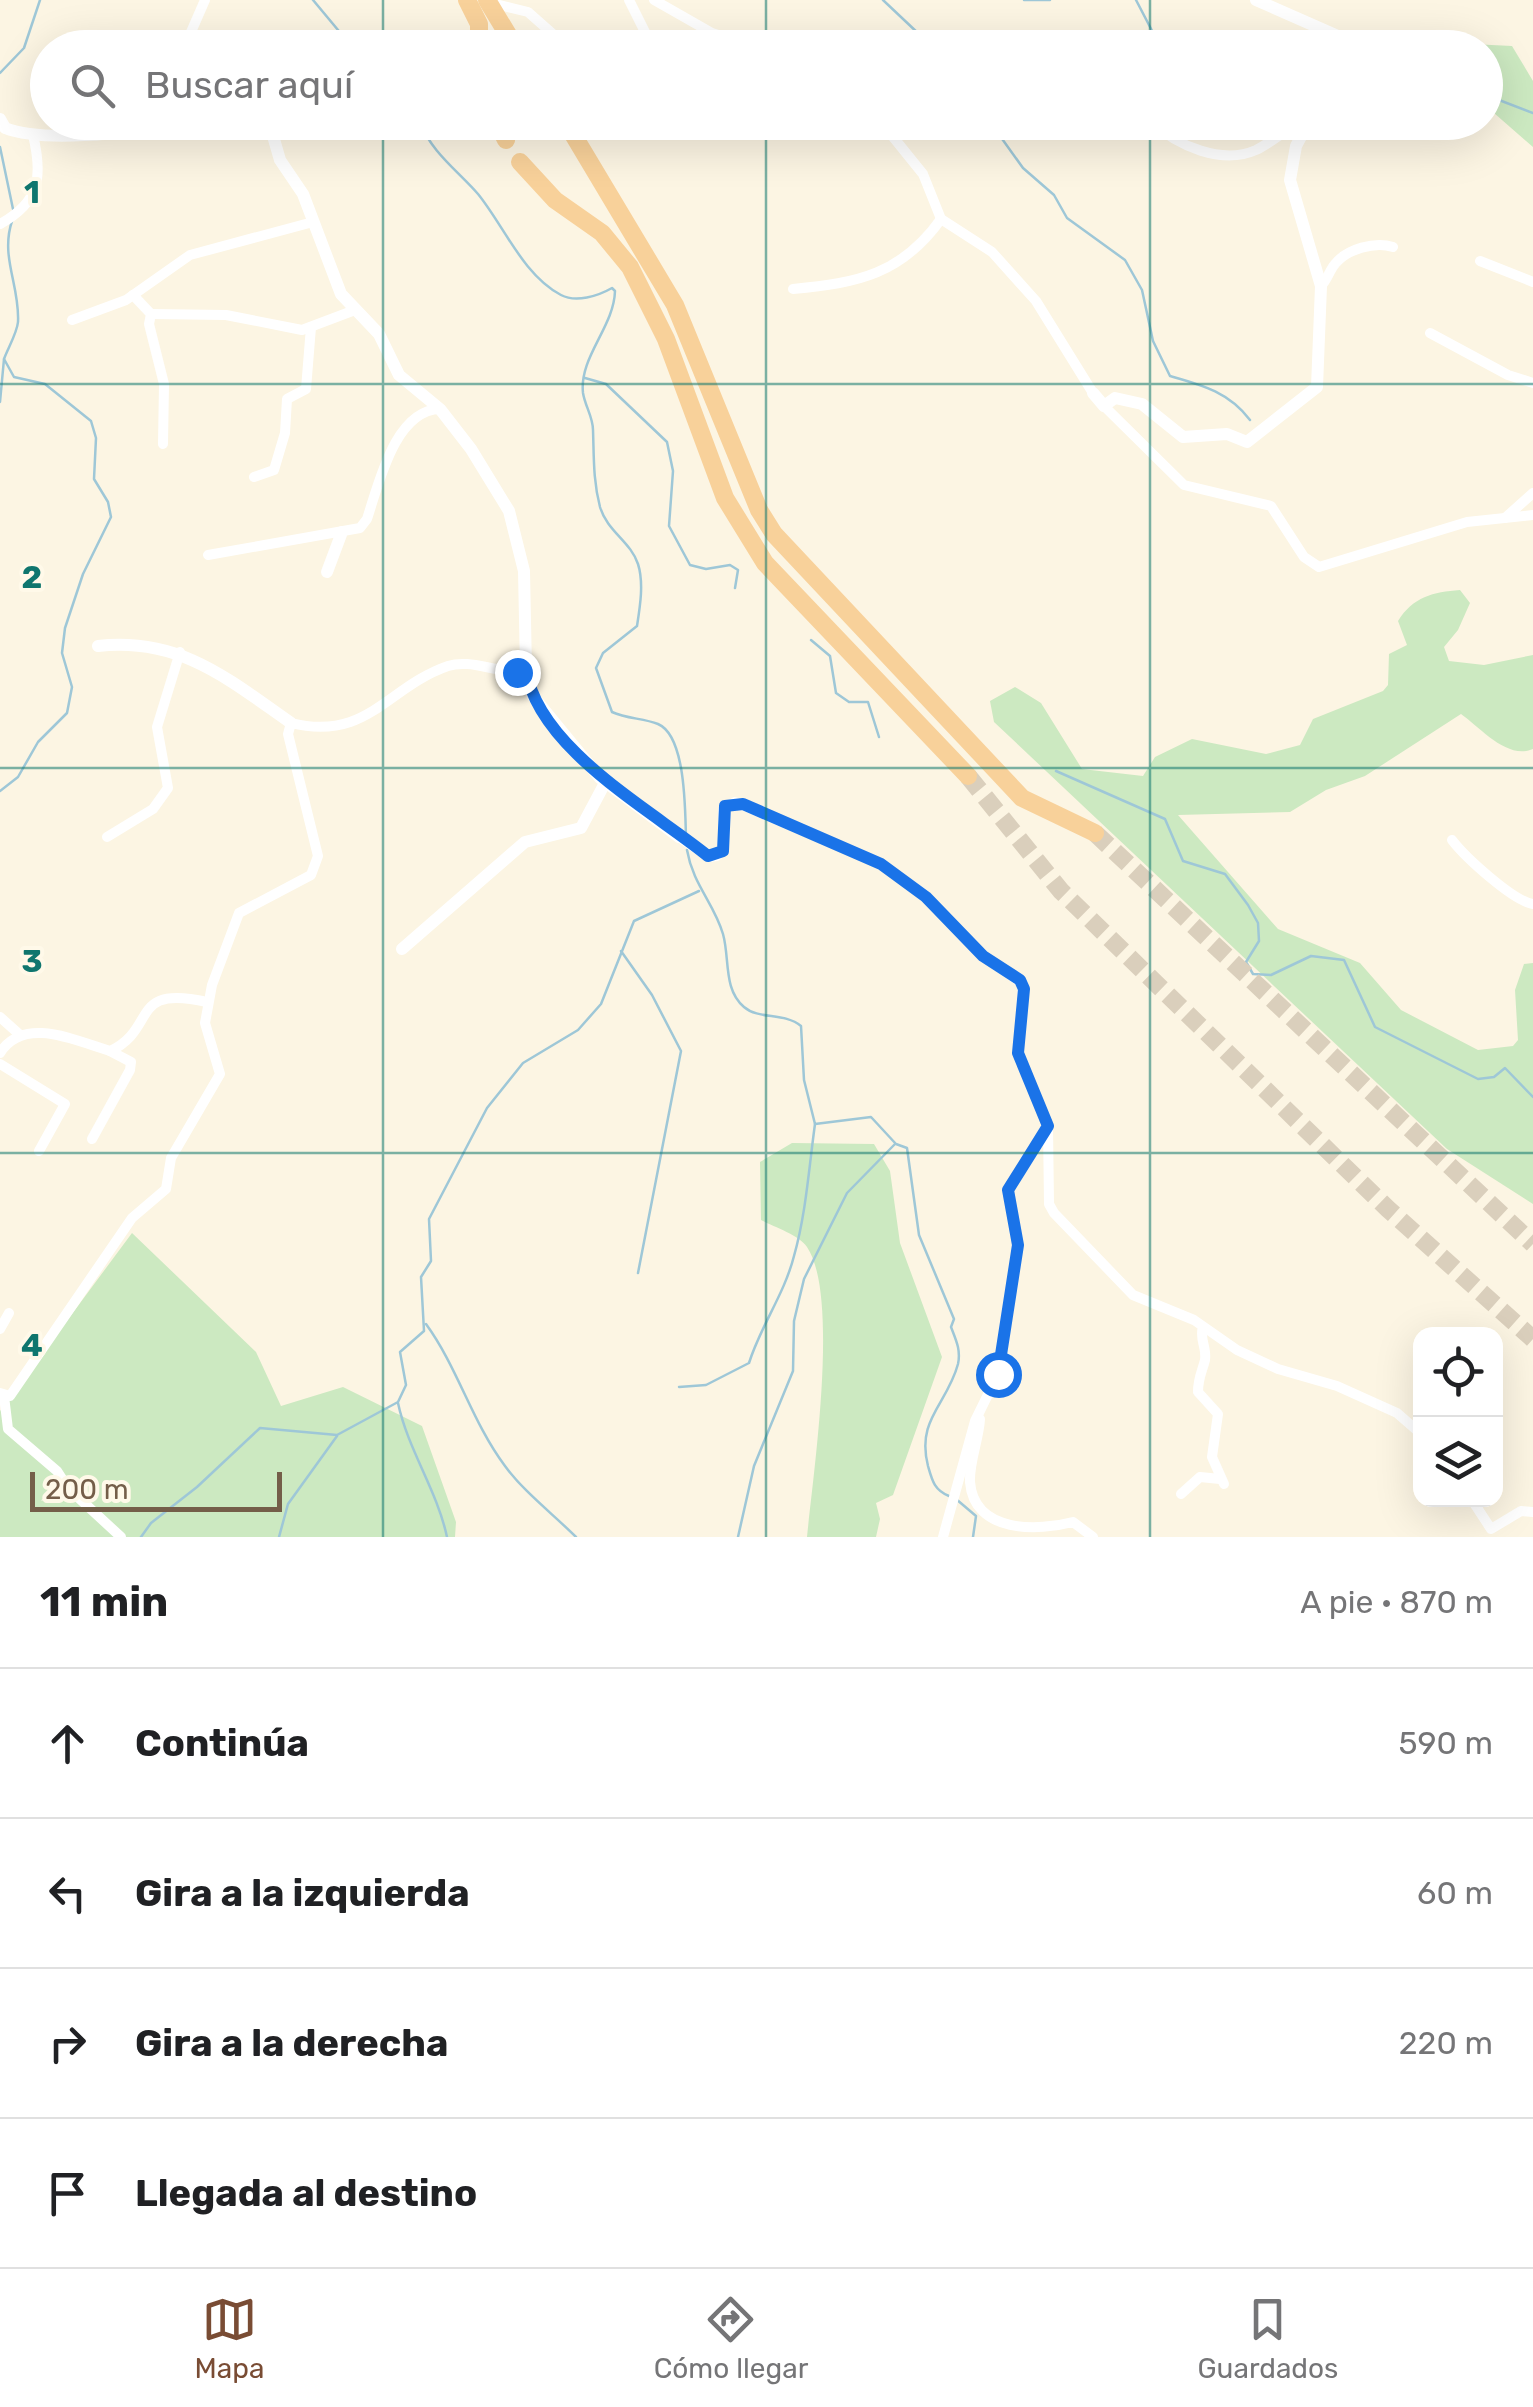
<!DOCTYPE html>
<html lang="es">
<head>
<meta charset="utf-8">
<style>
	body { margin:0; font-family:Rubik,sans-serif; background:#f2f2f2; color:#202124 }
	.controls { position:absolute; right:30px; bottom:30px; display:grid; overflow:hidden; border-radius:20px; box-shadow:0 10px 40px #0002 }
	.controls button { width:90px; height:90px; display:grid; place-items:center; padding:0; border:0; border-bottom:2px solid #e0e0e0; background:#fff; color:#202124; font:50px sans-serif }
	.scale { position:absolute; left:30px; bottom:25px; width:252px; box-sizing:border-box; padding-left:10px; border:5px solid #745e49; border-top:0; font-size:28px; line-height:35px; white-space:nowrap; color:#745e49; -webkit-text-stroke:8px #fff9e9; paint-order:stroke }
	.stop { position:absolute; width:30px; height:30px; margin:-22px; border:8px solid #1a73e8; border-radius:50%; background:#fff }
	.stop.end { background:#1a73e8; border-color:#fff; box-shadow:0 2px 10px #0008 }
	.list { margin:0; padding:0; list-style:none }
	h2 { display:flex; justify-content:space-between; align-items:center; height:130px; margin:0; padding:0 40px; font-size:42px }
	h2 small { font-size:32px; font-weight:400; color:#757577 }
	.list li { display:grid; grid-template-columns:65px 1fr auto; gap:30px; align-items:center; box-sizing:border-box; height:150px; padding:0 40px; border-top:2px solid #e0e0e0 }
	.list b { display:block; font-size:38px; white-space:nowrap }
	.list em { font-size:32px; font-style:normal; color:#757577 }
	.icon { flex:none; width:55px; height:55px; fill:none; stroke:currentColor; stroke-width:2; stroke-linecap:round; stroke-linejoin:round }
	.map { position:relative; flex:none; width:1533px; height:1537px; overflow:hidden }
	.search { position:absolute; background:#fff; box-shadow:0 10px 40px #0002; left:30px; right:30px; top:30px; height:110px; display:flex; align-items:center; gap:25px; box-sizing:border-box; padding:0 35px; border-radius:55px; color:#757577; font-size:38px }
	.sheet { height:730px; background:#fff }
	nav { display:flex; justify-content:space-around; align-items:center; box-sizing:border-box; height:140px; border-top:2px solid #e0e0e0; background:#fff; font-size:28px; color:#757577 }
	nav a { display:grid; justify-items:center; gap:5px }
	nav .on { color:#794c34 }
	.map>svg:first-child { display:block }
	.green { fill:#cce9c1 }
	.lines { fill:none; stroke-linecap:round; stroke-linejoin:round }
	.stream { stroke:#9ec7d7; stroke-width:2.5 }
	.trunk-tunnel { stroke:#dacfbc; stroke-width:18; stroke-dasharray:18 9; stroke-linecap:butt }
	.minor { stroke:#fff; stroke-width:10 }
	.tertiary { stroke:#fff; stroke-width:12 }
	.trunk { stroke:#f8d19a; stroke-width:18 }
	.route { stroke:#1a73e8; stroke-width:12 }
	.grid { fill:none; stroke:#0f766e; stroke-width:2.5; stroke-opacity:0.55 }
	.grid-label { font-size:32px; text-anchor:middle; font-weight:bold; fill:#0f766e; stroke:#fff9e9; stroke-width:8; stroke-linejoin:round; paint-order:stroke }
</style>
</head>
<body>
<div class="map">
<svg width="1533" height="1537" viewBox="0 0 1533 1537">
	<rect width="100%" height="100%" fill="#fcf5e3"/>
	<g class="green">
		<path d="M1451,43L1512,46L1533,81V147L1486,106V48L1444,47Z"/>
		<path d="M1460,590L1470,603L1458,630L1444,647L1449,661L1484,665L1533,655V749C1507,760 1481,728 1461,714L1365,776L1326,790L1290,812L1178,815L1278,929L1360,963L1401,1010L1478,1050L1513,1046L1518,1040L1515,990L1524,964L1533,963V1204L1447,1149L994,722L990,701L1015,687L1041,703L1082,769L1143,776L1155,757L1192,739L1266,754L1300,745L1313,719L1383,691L1388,685L1389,654L1407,645L1398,621C1413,597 1433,592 1460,590Z"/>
		<path d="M792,1143L874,1144L890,1171L900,1243L942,1357L893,1495L876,1503L880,1519L876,1537H807C813,1475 840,1296 807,1247C799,1235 774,1227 761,1220L760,1162Z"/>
		<path d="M132,1233L256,1352L281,1406L343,1387L422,1426L456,1522L455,1537H0V1411Z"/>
	</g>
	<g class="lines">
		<g class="stream">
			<path d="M313,0L353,48"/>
			<path d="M883,0L920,35L926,48"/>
			<path d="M1024,0H1050"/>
			<path d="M1136,0L1161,48"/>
			<path d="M1202,48L1223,39L1240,48"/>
			<path d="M1342,48H1344"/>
			<path d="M0,73L24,48L40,0"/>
			<path d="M1486,95L1533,113"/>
			<path d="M420,122C431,152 458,171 478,194C504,226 523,275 561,295C576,303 598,296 612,288L615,291C614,327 579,357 583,393C585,406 593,417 593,430C594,457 593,480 600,507C607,531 631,542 638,564C644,583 640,607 637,626L603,653L596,668L612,712C627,719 643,718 658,724C686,736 685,810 686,837"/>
			<path d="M990,122L1023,168L1054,195L1067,218L1125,260L1142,290L1153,341L1170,376C1202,385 1229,392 1250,420"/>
			<path d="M0,147L13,209"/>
			<path d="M585,378L606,384L667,442L673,471L669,526L690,565L706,569L730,565L738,570L735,588"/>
			<path d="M0,402L4,359"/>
			<path d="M811,640L830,656L836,693L849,702H868L879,737"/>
			<path d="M1056,771L1165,819L1183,861L1225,874L1248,905L1258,923L1259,941L1246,962L1253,974L1271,975L1311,956L1344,960L1375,1027L1478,1079L1494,1077L1505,1068L1533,1097"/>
			<path d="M0,791L18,777L38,742L67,713L72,687L62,653L65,628L83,574L111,517L108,502L94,479L96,438L91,421L45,384L14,377L4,359C8,348 17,333 18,322C20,286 0,257 12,221"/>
			<path d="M687,850C693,885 714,903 723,934C730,959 723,989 744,1007C759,1020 784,1012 801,1026L804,1080L815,1124L871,1117L896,1144L907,1148L919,1235L954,1319L951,1327C956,1340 961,1350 958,1364C947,1405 916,1419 928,1466C932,1480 934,1490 949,1496"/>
			<path d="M621,951L652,995L681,1051L638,1273"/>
			<path d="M426,1324C458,1368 472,1422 505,1466C524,1492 553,1514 576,1537"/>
			<path d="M679,1387L706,1385L749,1363C761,1325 784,1295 794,1256C806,1214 809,1167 815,1124"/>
			<path d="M398,1403C408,1450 437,1490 447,1537"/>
			<path d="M956,1499L976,1516L973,1537"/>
			<path d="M141,1537L151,1523L197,1487L260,1428L337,1435L398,1402L406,1385L400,1352L424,1331L421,1277L431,1261L429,1219L487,1108L523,1063L578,1030L601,1004L634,921L699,891"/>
			<path d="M279,1537L288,1504L337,1436"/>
			<path d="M738,1537L754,1466L793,1371L794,1321L804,1279L847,1193L895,1144"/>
		</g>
		<g class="trunk-tunnel">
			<path d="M968,776L1061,891L1388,1209L1533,1339"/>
			<path d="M1095,833L1533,1244"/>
		</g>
		<g class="minor">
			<path d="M629,0L645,32L644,48"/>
			<path d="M654,0L712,33L760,48"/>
			<path d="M491,3L528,12L554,35"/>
			<path d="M184,48L205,0"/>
			<path d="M527,48L568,35L613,48"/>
			<path d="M881,122L923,174L941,219L992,252L1036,301L1093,393"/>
			<path d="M1152,122C1177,146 1222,165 1256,150C1273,142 1286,127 1306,125"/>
			<path d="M0,224C40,202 43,177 33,135"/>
			<path d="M1480,261L1533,282"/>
			<path d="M1321,286C1328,279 1329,271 1335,264C1347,249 1375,241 1393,247"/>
			<path d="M793,289C858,283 902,274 941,219"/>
			<path d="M133,295L151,314L149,324L164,384L163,444"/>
			<path d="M151,314L226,315L302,330L355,310"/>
			<path d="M72,320L126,300L190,255L313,222"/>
			<path d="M1430,333L1508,375L1533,383"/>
			<path d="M1104,406L1184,485L1271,506L1304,557L1319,567L1467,522L1533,515"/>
			<path d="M254,477L274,470L285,433L287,399L306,389L311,327"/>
			<path d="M1505,518L1533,493"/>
			<path d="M208,555L360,528L367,519C379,483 395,410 440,409"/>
			<path d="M107,837L153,809L168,788L157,727L180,652"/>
			<path d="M679,837L709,857L717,856L724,847L723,810L735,802L881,864L921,892L983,956L1023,984L1018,1053L1048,1126L1049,1204L1054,1213L1133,1295L1194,1320L1237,1350L1278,1369L1337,1386L1397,1413L1420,1433"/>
			<path d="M1452,840C1465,857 1513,901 1533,904"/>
			<path d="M0,1017L19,1034"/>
			<path d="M0,1053C24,1015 76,1041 110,1051C158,1029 128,984 207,1002"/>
			<path d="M0,1064L65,1104L39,1151"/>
			<path d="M92,1139L130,1070L131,1062L110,1051"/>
			<path d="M1203,1327C1199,1339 1207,1347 1205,1360C1202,1372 1198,1378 1198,1392L1218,1414L1212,1457L1224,1484"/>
			<path d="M0,1329L9,1313"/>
			<path d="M0,1393L10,1396L132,1218L166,1189L171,1158L220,1074L205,1023L212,985L239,913L311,875L318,856L288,734L291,723C367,742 387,687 448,666C473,658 500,676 526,669"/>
			<path d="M4,1396L8,1429L57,1471L68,1488L121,1537"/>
			<path d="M980,1419C979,1439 969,1462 970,1482C974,1534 1039,1531 1073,1522L1093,1537"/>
			<path d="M1181,1494L1200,1477L1220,1479"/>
			<path d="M1472,1500L1491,1529L1521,1511L1533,1512"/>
			<path d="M943,1537L975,1421L999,1372L1018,1245L1008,1190L1046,1132"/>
		</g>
		<g class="tertiary">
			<path d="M1256,0L1365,48"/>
			<path d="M0,119L5,128C41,142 128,135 166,122"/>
			<path d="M269,122L280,160L303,194L341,294L379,334L399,375L440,409L471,449L509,511L524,571L526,669L532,695L600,778L679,837"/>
			<path d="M1093,393L1104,406L1115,398L1142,404L1183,437L1227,434L1247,442L1317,387L1321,286L1290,180L1296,146L1309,122"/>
			<path d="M327,572L342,532"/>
			<path d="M98,646C180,637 228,679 291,723"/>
			<path d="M402,949L525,842L581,828L605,783"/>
		</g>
		<g class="trunk">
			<path d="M467,0L479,24V48"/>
			<path d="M487,0L516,48"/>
			<path d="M497,122L506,140"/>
			<path d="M571,131L675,305L759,510L774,534L1022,798L1095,833"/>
			<path d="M520,162L555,200L602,233L630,267L666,339L725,498L765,563L968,776"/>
		</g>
	</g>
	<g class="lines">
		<path class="route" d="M517,672L526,669C537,748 653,811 708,856L723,851L725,806L743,804L881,864L926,897L983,956L1020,980L1024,989L1018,1053L1048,1126L1008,1190L1018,1245L998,1374"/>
	</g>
	<path class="grid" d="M383,0V48M766,0V48M1150,0V48M383,122V1537M766,122V1537M1150,122V1537M0,384H1533M0,768H1533M0,1153H1533"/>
	<g class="grid-label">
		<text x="32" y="203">1</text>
		<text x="32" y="588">2</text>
		<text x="32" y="972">3</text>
		<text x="32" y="1356">4</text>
	</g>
</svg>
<div class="controls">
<button><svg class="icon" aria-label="locate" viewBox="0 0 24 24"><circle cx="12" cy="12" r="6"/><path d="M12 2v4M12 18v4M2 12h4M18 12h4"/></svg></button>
<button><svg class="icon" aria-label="layers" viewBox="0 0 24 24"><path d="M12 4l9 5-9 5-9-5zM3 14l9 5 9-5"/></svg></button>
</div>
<div class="scale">200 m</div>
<div class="stop" style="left:998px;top:1374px"></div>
<div class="stop end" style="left:517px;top:672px"></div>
<div class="search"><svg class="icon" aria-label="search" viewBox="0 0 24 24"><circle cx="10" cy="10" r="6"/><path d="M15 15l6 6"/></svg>Buscar aquí</div>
</div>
<section class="sheet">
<h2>11 min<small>A pie · 870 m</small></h2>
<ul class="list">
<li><svg class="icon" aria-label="ahead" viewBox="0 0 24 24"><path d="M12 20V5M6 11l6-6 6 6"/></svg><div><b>Continúa</b></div><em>590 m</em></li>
<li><svg class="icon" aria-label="left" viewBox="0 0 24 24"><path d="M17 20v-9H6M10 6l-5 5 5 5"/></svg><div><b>Gira a la izquierda</b></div><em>60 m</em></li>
<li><svg class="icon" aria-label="right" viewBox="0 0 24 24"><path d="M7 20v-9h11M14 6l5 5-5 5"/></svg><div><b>Gira a la derecha</b></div><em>220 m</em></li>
<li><svg class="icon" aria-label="arrive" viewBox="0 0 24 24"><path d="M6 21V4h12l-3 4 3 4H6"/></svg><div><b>Llegada al destino</b></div></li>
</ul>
</section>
<nav>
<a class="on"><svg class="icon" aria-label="map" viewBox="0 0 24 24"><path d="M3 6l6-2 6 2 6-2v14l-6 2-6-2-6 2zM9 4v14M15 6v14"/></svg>Mapa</a>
<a><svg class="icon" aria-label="directions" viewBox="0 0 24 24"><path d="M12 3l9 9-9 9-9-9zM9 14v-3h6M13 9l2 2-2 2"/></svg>Cómo llegar</a>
<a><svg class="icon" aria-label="saved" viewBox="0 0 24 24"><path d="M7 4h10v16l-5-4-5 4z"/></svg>Guardados</a>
</nav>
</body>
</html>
